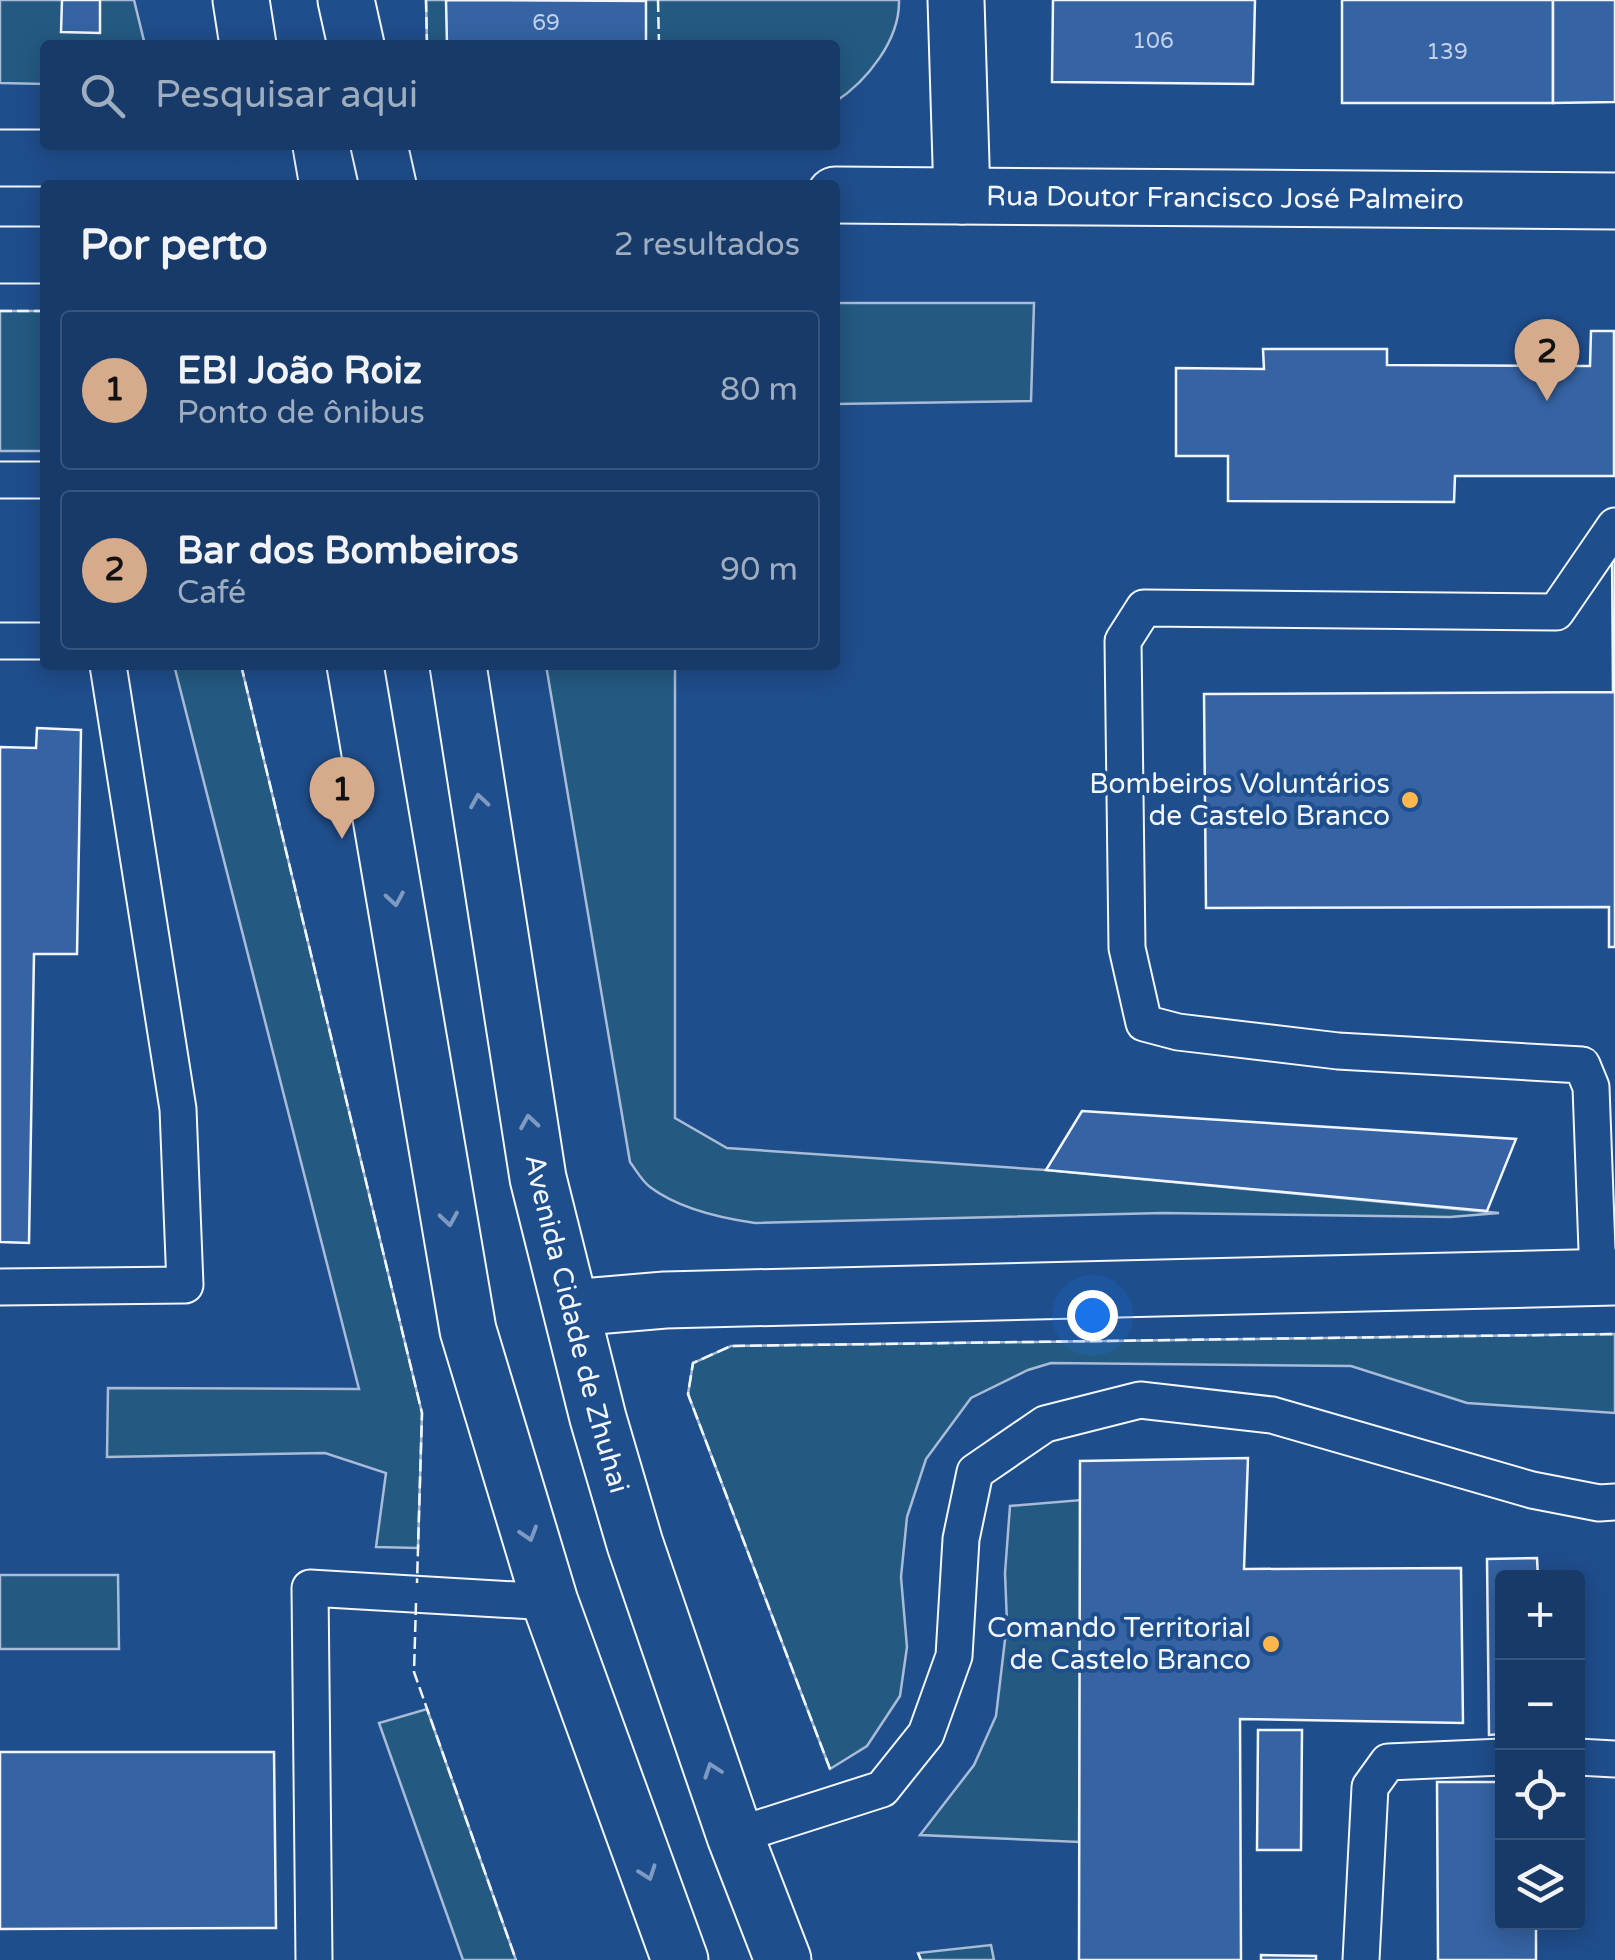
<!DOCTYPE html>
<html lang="pt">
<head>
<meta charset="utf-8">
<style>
	body { margin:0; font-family:"Varela Round",sans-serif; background:#20416f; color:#f1f3f6 }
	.controls { position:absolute; right:30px; bottom:30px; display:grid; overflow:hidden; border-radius:10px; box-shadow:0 5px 25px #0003 }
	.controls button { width:90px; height:90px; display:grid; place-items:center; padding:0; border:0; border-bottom:2px solid #36547d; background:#173a69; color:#f1f3f6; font:50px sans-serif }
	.you { position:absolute; left:1092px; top:1315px; width:35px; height:35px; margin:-25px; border:8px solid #fff; border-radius:50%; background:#1a73e8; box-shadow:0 0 0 15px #1a73e833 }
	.badge { display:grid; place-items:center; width:65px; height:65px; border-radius:50%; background:#d6ab8b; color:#111; font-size:32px; font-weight:700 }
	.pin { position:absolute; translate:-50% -82px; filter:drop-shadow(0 2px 5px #0008) }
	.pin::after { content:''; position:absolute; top:52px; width:35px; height:30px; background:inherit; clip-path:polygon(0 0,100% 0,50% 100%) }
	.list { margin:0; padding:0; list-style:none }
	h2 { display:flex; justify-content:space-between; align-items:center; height:130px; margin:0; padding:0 40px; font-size:42px }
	h2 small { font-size:32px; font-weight:400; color:#9eadc0 }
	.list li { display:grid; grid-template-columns:65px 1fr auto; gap:30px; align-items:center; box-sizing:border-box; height:160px; margin:0 20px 20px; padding:0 20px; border:2px solid #36547d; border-radius:10px }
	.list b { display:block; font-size:38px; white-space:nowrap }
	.list p { margin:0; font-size:32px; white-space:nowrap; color:#9eadc0 }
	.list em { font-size:32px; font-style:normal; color:#9eadc0 }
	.icon { flex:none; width:55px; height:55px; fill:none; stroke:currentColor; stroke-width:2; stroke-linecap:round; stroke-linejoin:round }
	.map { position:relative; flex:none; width:1615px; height:1960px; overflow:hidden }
	.search { position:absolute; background:#173a69; box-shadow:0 5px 25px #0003; left:40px; top:40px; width:800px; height:110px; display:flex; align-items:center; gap:25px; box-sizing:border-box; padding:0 35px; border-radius:10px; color:#9eadc0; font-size:38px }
	.panel { position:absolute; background:#173a69; box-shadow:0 5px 25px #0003; left:40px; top:180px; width:800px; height:490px; border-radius:10px }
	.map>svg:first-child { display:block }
	.green { fill:#245a82; stroke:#a8bbd7; stroke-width:2.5 }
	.building { fill:#3563a3; stroke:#f2f6ff; stroke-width:2.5 }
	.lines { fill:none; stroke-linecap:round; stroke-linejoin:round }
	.service-casing { stroke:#f2f6ff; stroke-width:39 }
	.minor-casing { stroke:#f2f6ff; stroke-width:59 }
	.primary-casing { stroke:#f2f6ff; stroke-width:59 }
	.service { stroke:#1f4e8c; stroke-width:35 }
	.minor { stroke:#1f4e8c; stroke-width:55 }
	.primary { stroke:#1f4e8c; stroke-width:55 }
	.fence { stroke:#f2f6ff; stroke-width:2.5; stroke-dasharray:12 5; stroke-linecap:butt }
	.oneway { stroke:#7e9ac0 }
	.poi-dot { fill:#ffb74d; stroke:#1f4e8c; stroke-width:4 }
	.labels { text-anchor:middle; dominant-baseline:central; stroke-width:8; stroke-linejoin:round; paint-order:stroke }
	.number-label { font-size:22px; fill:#c3d1e8 }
	.street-label { font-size:28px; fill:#f2f6ff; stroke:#1f4e8c }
	.poi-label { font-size:28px; fill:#f2f6ff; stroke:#1f4e8c; text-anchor:end }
</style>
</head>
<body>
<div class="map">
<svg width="1615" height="1960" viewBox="0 0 1615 1960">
	<rect width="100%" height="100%" fill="#1f4e8c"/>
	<g class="green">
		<path d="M0,0H134L145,45H45V84L0,83Z"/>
		<path d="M426,0H899C900,40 867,81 835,102V45H427Z"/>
		<path d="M835,303H1034L1031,401L835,404Z"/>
		<rect x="0" y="311" width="45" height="140"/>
		<path d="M174,665H241L422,1413L418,1548L376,1547L386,1473L325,1453L107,1457L108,1388L359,1389Z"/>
		<path d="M546,665H675V1118L727,1148L1046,1170L1499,1213L1450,1217L1163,1213L755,1223C720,1218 679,1209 650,1187C642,1181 636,1170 630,1162Z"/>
		<path d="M1615,1334V1413L1467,1403L1351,1366L1051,1363L1028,1370L971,1398L926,1459L907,1517L901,1577L907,1647L900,1696L867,1746L830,1769L688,1394L693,1363L731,1346Z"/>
		<path d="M1081,1500L1079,1842L920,1835L974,1765L996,1716L1007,1623L1005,1573L1010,1506Z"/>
		<path d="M0,1575H118L119,1649H0Z"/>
		<path d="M427,1709L516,1960H463L379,1723Z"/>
		<path d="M991,1945L994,1960H921L918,1953Z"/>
	</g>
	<g class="building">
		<path d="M62,0H100V33L61,32Z"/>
		<path d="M446,0L646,1V45H447Z"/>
		<path d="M1053,0H1255L1253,84L1052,82Z"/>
		<rect x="1342" y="0" width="211" height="103"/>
		<path d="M1553,0H1615V102L1553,103Z"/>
		<path d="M1591,331H1614V476H1455L1454,502L1228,501V456H1176V368L1264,369L1263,349H1387V365L1590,366Z"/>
		<path d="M1615,544V947H1609V907L1206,908L1204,694L1613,692L1612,547Z"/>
		<path d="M37,728L81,730L77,954H34L29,1243L0,1242V747L36,748Z"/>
		<path d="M1082,1111L1516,1139L1487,1211L1046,1170Z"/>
		<path d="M1248,1458L1244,1569L1461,1568L1463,1723L1240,1719L1241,1960H1079L1080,1461Z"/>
		<path d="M1537,1558L1538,1578H1502V1734L1489,1735L1487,1559Z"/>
		<path d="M1258,1730H1302L1301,1850H1257Z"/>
		<path d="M0,1752H274L276,1928L0,1929Z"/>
		<path d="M1437,1782H1502V1922H1536V1960H1438Z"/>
		<path d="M1261,1955L1316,1956V1960H1261Z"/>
	</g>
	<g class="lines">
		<defs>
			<g id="service">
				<path d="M0,480H45"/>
				<path d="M0,641H45"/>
				<path d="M1598,1277L1591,1087L1582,1065L1338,1051L1178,1032L1144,1023L1127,948L1123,641L1144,608L1556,612L1615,526"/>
				<path d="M0,1287L185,1285L178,1109L108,665"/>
				<path d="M1578,1757L1615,1759"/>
				<path d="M735,1836L882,1789L926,1734L954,1656L961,1539L975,1472L1045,1424L1140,1400L1272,1415L1532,1490L1599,1503L1615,1502"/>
				<path d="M314,1960L310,1588L550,1602"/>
				<path d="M1361,1960L1370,1787L1388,1762L1502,1757"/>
			</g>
			<g id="minor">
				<path d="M956,0L962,196"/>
				<path d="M0,158H265"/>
				<path id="s1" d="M835,195L1615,201"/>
				<path d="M0,255H45"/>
				<path d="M571,1308L665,1300L1615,1277"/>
			</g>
			<g id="primary">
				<path d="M241,0L248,45"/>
				<path d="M346,0L356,45"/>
				<path d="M263,145L270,185"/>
				<path d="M379,145L388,185"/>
				<path d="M355,665L468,1330L550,1602L680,1960"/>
				<path id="s2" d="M458,665L538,1178L598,1418L635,1544L735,1836L783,1960"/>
			</g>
		</defs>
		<use href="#service" class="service-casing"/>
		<use href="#minor" class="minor-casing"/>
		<use href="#primary" class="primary-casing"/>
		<use href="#service" class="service"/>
		<use href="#minor" class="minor"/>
		<use href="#primary" class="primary"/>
		<g class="fence">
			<path d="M426,0L427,45"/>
			<path d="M658,0L659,45"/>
			<path d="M0,311H45"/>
			<path d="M241,665L422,1413L417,1583"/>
			<path d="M416,1603L414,1672L516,1960"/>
			<path d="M830,1769L688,1394L693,1363L731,1346L1615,1334"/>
			<path d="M918,1953L921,1960"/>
		</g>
	</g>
	<defs><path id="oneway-chevron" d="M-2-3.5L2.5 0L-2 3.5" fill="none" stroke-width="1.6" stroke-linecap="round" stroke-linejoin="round" transform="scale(2.5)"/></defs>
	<g class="oneway">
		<use href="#oneway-chevron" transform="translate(479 801) rotate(-99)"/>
		<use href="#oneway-chevron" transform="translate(395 899) rotate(80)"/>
		<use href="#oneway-chevron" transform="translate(529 1122) rotate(-99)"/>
		<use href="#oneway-chevron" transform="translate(449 1219) rotate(81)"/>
		<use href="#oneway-chevron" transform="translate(529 1534) rotate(73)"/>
		<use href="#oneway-chevron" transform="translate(712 1770) rotate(-109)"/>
		<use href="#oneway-chevron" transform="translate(648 1873) rotate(70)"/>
	</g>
	<g class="poi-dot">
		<circle cx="1410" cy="800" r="10"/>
		<circle cx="1271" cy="1644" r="10"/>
	</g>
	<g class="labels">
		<g class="number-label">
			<text x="546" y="23">69</text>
			<text x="1153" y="41">106</text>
			<text x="1447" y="52">139</text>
		</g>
		<g class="street-label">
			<text stroke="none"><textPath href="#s1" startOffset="390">Rua Doutor Francisco José Palmeiro</textPath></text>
			<text stroke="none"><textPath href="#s2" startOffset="670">Avenida Cidade de Zhuhai</textPath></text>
		</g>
		<g class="poi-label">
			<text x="1390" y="784">Bombeiros Voluntários<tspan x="1390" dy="32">de Castelo Branco</tspan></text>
			<text x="1251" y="1628">Comando Territorial<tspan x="1251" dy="32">de Castelo Branco</tspan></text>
		</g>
	</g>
</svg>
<div class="controls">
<button>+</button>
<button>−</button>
<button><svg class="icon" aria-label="locate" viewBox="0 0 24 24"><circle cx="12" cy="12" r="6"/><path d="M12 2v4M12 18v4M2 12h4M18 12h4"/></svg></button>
<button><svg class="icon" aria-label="layers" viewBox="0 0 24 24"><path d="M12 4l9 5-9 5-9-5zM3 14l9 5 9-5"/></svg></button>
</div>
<div class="you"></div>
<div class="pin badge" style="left:342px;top:839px">1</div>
<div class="pin badge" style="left:1547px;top:401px">2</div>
<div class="search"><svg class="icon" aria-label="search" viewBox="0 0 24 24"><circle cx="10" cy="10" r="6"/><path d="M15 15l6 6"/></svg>Pesquisar aqui</div>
<section class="panel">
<h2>Por perto<small>2 resultados</small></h2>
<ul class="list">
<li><span class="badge">1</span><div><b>EBI João Roiz</b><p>Ponto de ônibus</p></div><em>80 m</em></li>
<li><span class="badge">2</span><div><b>Bar dos Bombeiros</b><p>Café</p></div><em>90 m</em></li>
</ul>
</section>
</div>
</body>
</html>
